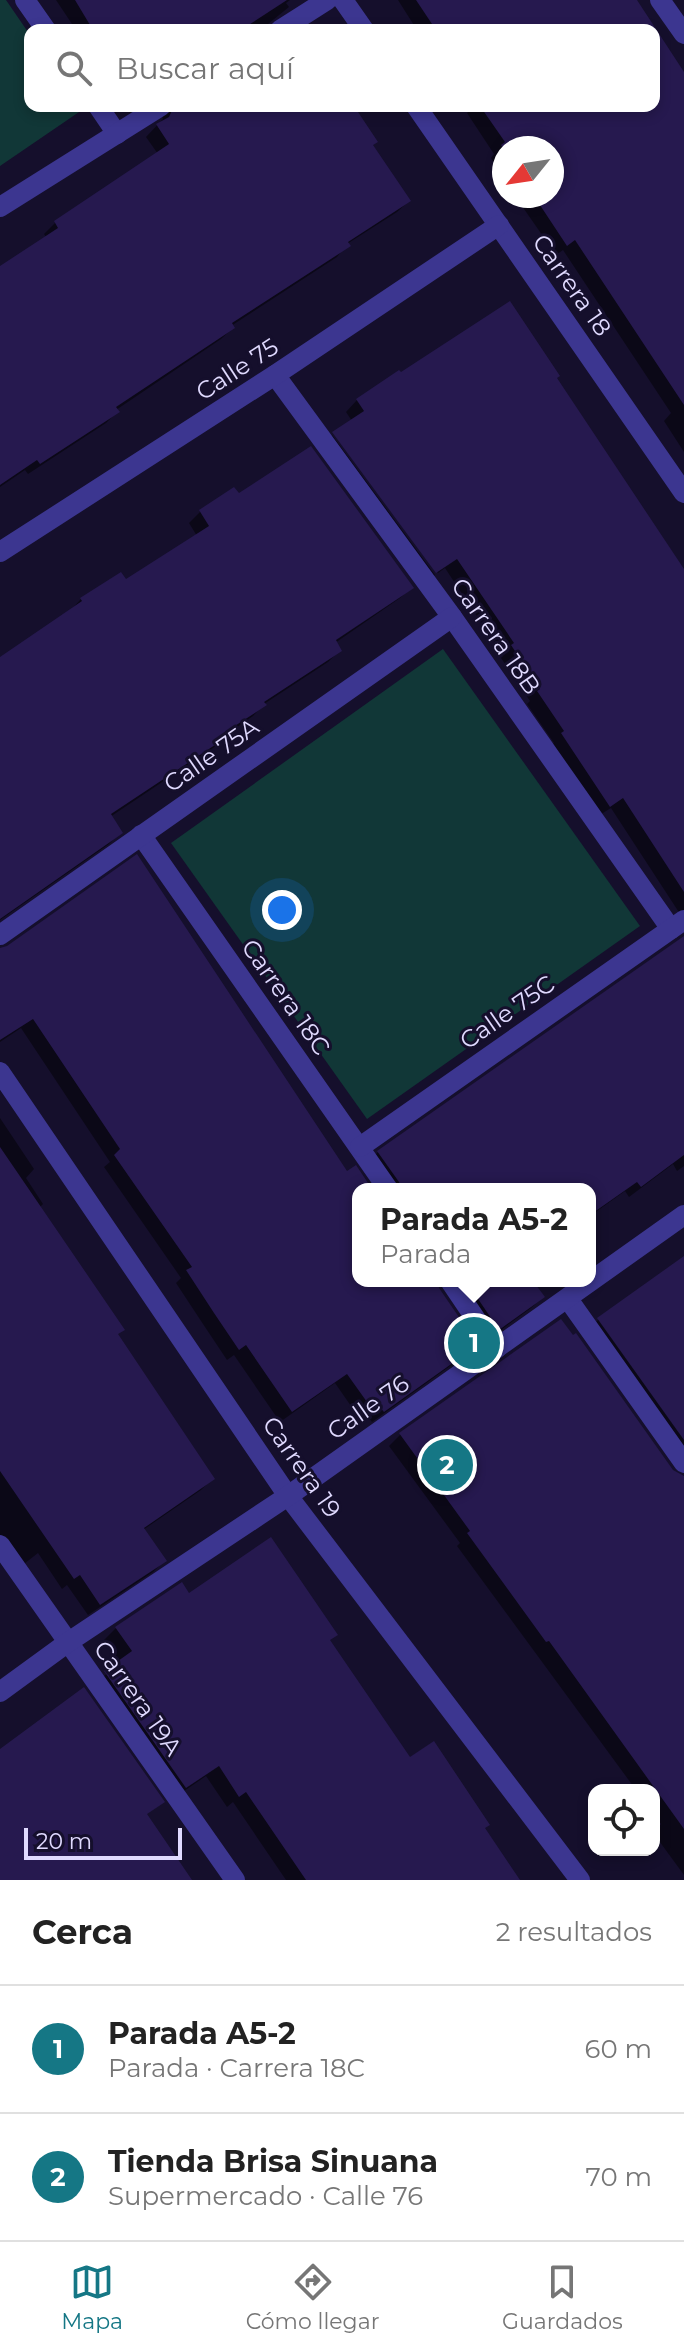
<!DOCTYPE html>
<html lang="es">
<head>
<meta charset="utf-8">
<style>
	body { margin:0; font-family:Montserrat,sans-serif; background:#f2f2f2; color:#222 }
	.controls { position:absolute; right:24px; bottom:24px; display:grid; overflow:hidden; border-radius:16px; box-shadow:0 4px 12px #0003 }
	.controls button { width:72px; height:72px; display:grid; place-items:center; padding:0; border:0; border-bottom:2px solid #e0e0e0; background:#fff; color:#222; font:40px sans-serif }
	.compass { position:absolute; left:492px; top:136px; width:72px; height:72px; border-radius:50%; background:#fff; box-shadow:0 4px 12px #0003; rotate:240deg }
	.scale { position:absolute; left:24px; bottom:20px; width:158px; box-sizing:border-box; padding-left:8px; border:4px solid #e0daff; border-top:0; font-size:22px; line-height:28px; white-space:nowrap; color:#e0daff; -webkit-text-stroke:6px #150f2c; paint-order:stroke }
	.you { position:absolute; left:282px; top:910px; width:28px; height:28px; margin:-20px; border:6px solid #fff; border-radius:50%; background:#1a73e8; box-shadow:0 0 0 12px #1a73e833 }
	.badge { display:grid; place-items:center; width:52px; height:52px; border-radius:50%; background:#157785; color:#fff; font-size:26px; font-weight:700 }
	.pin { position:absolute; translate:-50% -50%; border:4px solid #fff; box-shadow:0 2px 8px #0006 }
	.popup { position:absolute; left:352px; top:1183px; width:244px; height:104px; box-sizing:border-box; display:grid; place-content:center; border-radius:16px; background:#fff; filter:drop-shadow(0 2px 6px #0005); font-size:26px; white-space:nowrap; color:#767676 }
	.popup b { font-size:30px; color:#222 }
	.popup::after { content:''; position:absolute; left:50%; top:100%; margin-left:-16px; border:16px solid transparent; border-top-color:#fff }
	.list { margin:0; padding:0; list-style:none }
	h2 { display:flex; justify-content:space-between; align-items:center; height:104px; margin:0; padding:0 32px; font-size:34px }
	h2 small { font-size:26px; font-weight:400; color:#767676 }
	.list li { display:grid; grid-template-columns:52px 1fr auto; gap:24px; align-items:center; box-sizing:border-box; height:128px; padding:0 32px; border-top:2px solid #e0e0e0 }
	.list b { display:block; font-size:30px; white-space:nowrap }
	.list p { margin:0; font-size:26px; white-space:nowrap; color:#767676 }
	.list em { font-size:26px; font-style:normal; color:#767676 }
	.icon { flex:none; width:44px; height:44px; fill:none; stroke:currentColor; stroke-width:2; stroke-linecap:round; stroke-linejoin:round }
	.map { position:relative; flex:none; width:684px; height:1880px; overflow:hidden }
	.search { position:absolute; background:#fff; box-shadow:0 4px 12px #0003; left:24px; right:24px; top:24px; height:88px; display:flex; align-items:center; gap:20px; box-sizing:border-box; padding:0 28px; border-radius:16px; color:#767676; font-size:30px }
	.sheet { height:360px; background:#fff }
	nav { display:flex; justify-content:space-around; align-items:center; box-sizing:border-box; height:112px; border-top:2px solid #e0e0e0; background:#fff; font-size:22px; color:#767676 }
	nav a { display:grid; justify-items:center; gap:4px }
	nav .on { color:#157785 }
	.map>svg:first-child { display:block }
	.green { fill:#113737 }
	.shadow { fill:#0007 }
	.building { fill:#26194f }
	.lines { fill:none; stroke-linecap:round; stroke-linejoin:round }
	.street { stroke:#3c3690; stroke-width:20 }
	.labels { text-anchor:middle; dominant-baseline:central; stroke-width:6; stroke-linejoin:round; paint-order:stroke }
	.street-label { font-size:24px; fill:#e0daff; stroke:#150f2c }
</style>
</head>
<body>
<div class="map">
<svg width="684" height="1880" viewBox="0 0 684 1880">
	<rect width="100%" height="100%" fill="#150f2c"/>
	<g class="green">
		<path d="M0,0H6L30,35V106H79L82,110L0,166Z"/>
		<path d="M443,649L640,926L367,1119L171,843Z"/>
	</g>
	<g class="shadow">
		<path d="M56,0H290L286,3L289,7L268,24L266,30H76Z"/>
		<path d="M398,0H634L684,75V452L664,421L671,413L563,250L556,255L515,196H552V148H504V179L491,158L494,154L467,113L469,111L466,106H654V30H417Z"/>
		<path d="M125,106H142L130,113Z"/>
		<path d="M153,106H351L371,146L409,201L397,212L347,244L337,257L231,326L233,328L221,339L116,410L117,412L106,423L28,474L25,470L0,487V269L47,238L44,234L55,223L158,154L146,137L163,119L161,110Z"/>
		<path d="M554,378L684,575V920L611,808L598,816L551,746L554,743L527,704L530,701L501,658L503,656L445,568L438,573L336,433L352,421L346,412L357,400Z"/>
		<path d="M332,435L435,575L424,583L323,444Z"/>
		<path d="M234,490L238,496L412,587L400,598L335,643L340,650L328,662L264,704L253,716L227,734L216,746L110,817L120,832L109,844L0,920V660L70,611L81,599L125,582L197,536L189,523L200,512Z"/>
		<path d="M684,938V1166L677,1171L673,1164L629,1197L625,1191L590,1216V1189H385L367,1164L378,1152Z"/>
		<path d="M0,948L371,1189H358V1281H436L437,1288L475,1345L464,1356L372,1422L366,1414L360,1419L335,1383L280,1422L234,1355L227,1360L203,1324L176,1283L181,1278L104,1167L110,1162L21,1028L0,1042Z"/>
		<path d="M0,1118L34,1169L26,1178L43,1204L39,1208L117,1335L212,1479L201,1490L143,1530L164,1561L153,1572L88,1615L67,1585L62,1589L38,1553L15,1571L0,1551Z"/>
		<path d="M684,1277V1470L587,1331L599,1319Z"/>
		<path d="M443,1281H531L543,1297L531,1308L487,1340Z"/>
		<path d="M400,1435L672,1472L684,1477V1875L654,1834L661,1824L654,1814V1790H636L457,1546L460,1543L389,1446Z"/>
		<path d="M188,1596L329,1641L410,1760L483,1829L518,1880H286L233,1802L227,1807L206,1776L174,1798L94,1685L120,1662L104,1640L116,1628Z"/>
	</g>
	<g class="building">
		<path d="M75,0H287L241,30H93Z"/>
		<path d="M416,0H637L684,72V405L575,240L567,246L534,196H552V148H504V150L501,145L505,142L480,106H654V30H436Z"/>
		<path d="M174,106H354L378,142L373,145L411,201L348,242L351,246L232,323L235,328L116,407L120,412L40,464L37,460L0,485V266L58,228L54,221L169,144L156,124L169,117Z"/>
		<path d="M510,301L560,376L557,378L684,569V892L623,798L610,807L561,733L564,731L537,691L540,689L511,645L514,643L457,559L436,573L332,432L364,411L356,399L399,370L401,372Z"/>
		<path d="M311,446L414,588L336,640L342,651L264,702L267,705L227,731L230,735L111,814L123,833L0,919V657L82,601L80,598L121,572L126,579L209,526L199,510L234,487L239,493Z"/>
		<path d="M137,854L347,1171L356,1165L372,1189H358V1281H437L439,1288L478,1345L384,1412L378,1405L372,1409L347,1374L292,1412L246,1345L239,1350L214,1313L186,1270L192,1267L114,1155L120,1149L33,1019L0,1040V948L7,946Z"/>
		<path d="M684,936V1155L641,1187L637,1182L590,1215V1189H401L399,1182L377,1151Z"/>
		<path d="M0,1147L125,1330L118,1334L215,1479L144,1528L167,1561L100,1605L80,1575L74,1579L0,1471Z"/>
		<path d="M684,1256V1440L597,1318Z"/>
		<path d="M466,1281H533L545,1297L499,1330Z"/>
		<path d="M561,1319L573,1335L576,1333L673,1470L684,1476V1829L549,1641L546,1642L467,1533L470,1531L399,1433Z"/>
		<path d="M271,1537L338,1635L330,1640L410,1757L434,1741L490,1825L485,1828L520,1880H306L246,1792L239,1797L219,1766L186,1788L104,1671L132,1651L115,1627L182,1582L189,1593Z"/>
		<path d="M84,1687L165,1802L147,1814L192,1880H0V1749Z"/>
	</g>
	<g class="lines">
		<g class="street">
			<path d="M25,0L46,30"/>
			<path d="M343,0L364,30"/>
			<path d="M660,0L684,34"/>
			<path d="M280,30L327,0"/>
			<path d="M98,106L117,134"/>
			<path d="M416,106L684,493"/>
			<path d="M0,207L161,106"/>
			<path d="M275,375L452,617L671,929"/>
			<path d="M0,552L275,375L499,225"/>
			<path d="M141,835L388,1189"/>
			<path d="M0,935L452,617"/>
			<path d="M0,1072L288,1496L580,1880"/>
			<path d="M360,1147L684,920"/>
			<path d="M450,1281L496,1349"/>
			<path d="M568,1299L684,1463"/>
			<path d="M0,1545L235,1880"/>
			<path d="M0,1692L67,1643L288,1496L684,1215"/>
		</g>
	</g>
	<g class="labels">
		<g class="street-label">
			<text transform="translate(572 285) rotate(55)">Carrera 18</text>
			<text transform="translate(237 369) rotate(-33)">Calle 75</text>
			<text transform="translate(496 636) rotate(55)">Carrera 18B</text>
			<text transform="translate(211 755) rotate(-35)">Calle 75A</text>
			<text transform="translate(286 997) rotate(55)">Carrera 18C</text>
			<text transform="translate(507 1012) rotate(-35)">Calle 75C</text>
			<text transform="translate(368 1407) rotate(-35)">Calle 76</text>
			<text transform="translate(302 1467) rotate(55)">Carrera 19</text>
			<text transform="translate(138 1698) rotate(55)">Carrera 19A</text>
		</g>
	</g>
</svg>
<div class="controls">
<button><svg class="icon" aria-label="locate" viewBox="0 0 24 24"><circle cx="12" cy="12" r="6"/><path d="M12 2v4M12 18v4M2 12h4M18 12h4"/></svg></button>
</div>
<svg class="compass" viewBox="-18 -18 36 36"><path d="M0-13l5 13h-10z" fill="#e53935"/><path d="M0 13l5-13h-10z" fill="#767676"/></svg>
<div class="scale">20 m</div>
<div class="you"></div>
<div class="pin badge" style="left:474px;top:1343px">1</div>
<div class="popup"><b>Parada A5-2</b>Parada</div>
<div class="pin badge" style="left:447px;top:1465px">2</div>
<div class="search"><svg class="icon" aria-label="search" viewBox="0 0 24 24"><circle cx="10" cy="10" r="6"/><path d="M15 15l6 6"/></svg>Buscar aquí</div>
</div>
<section class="sheet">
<h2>Cerca<small>2 resultados</small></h2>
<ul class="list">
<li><span class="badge">1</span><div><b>Parada A5-2</b><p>Parada · Carrera 18C</p></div><em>60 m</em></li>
<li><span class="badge">2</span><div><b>Tienda Brisa Sinuana</b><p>Supermercado · Calle 76</p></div><em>70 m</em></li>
</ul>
</section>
<nav>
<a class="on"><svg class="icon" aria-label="map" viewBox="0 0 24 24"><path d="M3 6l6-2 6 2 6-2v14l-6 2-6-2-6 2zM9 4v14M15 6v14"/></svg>Mapa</a>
<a><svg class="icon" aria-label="directions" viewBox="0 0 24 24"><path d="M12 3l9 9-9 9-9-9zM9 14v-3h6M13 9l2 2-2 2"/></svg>Cómo llegar</a>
<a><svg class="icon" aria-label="saved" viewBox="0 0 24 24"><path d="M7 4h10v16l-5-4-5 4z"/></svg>Guardados</a>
</nav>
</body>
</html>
